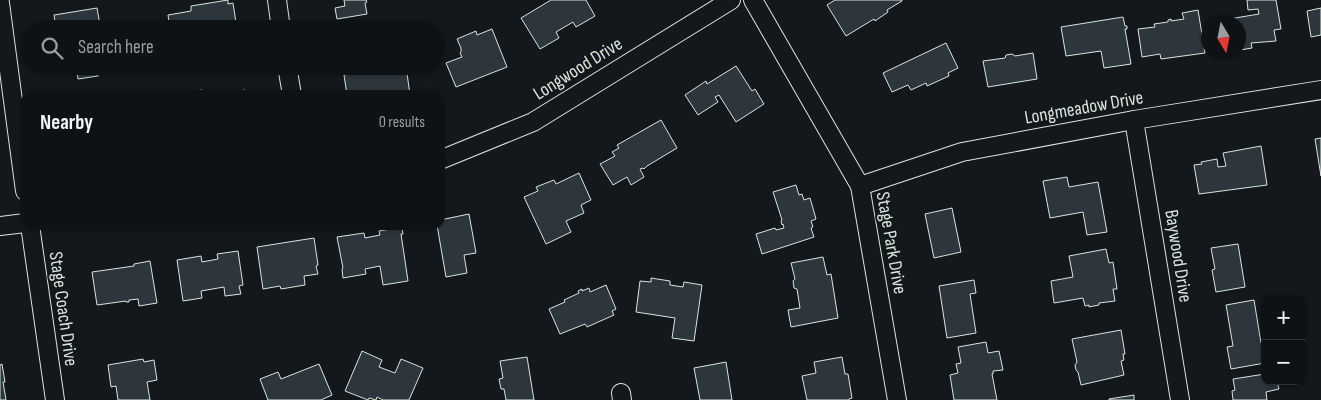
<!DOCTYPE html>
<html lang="en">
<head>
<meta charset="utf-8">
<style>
	body { margin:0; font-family:"Sofia Sans Condensed",sans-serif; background:#181b1e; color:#f1f3f6 }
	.controls { position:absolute; right:15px; bottom:15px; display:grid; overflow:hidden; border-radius:10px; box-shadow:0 1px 4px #0004 }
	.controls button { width:45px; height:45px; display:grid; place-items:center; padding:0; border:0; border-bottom:1px solid #2f3234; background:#0f1215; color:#f1f3f6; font:25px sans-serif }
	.compass { position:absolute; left:1201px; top:15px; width:45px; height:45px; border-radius:50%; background:#0f1215; box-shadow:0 1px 4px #0004; rotate:170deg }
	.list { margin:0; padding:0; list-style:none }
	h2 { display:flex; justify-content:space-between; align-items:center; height:65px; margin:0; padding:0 20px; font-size:21px }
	h2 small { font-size:16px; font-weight:400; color:#9b9ea0 }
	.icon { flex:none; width:28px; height:28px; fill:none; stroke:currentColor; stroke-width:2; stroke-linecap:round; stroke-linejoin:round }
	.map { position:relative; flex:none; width:1321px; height:400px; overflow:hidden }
	.search { position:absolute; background:#0f1215; box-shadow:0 1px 4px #0004; left:20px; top:20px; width:425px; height:55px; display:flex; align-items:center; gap:12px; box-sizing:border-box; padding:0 18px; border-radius:28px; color:#9b9ea0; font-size:19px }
	.panel { position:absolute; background:#0f1215; box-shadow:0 1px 4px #0004; left:20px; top:90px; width:425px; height:140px; border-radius:15px }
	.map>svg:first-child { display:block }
	.building { fill:#2c363c; stroke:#d8e6dc }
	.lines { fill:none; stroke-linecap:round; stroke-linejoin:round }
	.street-casing { stroke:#d8e6dc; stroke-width:20 }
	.street { stroke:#14181c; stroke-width:18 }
	.labels { text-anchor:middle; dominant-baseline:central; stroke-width:4; stroke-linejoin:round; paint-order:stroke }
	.street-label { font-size:19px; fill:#d8e6dc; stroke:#14181c }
</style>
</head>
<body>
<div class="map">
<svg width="1321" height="400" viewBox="0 0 1321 400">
	<rect width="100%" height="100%" fill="#14181c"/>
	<g class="building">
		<path d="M228,0V4L233,3L237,29H170L168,15L191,11V6Z"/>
		<path d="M344,0H366L367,2L365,3L367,14L337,19L335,8L345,6Z"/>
		<path d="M551,0H586L595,16L576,27L573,22L556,32L559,38L540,49L521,18Z"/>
		<path d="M835,0H902V1L887,10L888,12L875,21L874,19L846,36L827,5Z"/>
		<path d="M1247,0H1276L1281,29L1274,30L1276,41L1251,43L1252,48L1240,50V48H1238V22H1224L1223,20L1259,14L1258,9L1248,10Z"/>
		<path d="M97,8L100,25L83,27V29H56L54,15Z"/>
		<path d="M1321,8V35L1311,37L1307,11Z"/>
		<path d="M1198,10L1205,53L1161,59L1160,54L1142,57L1138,29L1155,27L1154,24L1168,22V20L1171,19V21L1184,19L1182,13Z"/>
		<path d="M1123,17L1125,26H1127V29H1125L1131,64L1104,68L1101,51L1066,56L1061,27Z"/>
		<path d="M492,29L507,67L456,87L446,63L462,57L460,53L461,52V48L457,39L476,31L477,35Z"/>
		<path d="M946,43L958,68L948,73L949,76L927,86L926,83L911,90L908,85L892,92L883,73Z"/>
		<path d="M1033,53L1037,79L988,87L983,61L1005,58L1006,55L1012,54L1015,56Z"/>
		<path d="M76,66H96L98,76L78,79Z"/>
		<path d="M385,66H406L410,95H347L344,75L385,69Z"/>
		<path d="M736,66L752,91L755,89L764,104L736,122L719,95L715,97L718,102L698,115L685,95L706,81L707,84Z"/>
		<path d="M202,90L203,95H183L182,93Z"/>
		<path d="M245,90L246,95H218Z"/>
		<path d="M661,120L677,148L647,166L644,169L643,168L640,169L644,177L631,185L627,177L613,185L600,164L615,156L612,152L619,148L617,145Z"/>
		<path d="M1321,138V176L1315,139Z"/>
		<path d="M1261,146L1267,185L1199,194L1194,165L1202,164L1201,162L1217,159L1218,167L1226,166L1223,153Z"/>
		<path d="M579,173L591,200L581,205L584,213L566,221L571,232L546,244L524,197L538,191L536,187L554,180L556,184Z"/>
		<path d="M1067,177L1069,187L1098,182L1107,232L1087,235L1083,212L1050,218L1043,181Z"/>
		<path d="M796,185L799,195L802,194L804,200L810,198L816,219L811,221L813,227L811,228L814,237L762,254L756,234L775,228L776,230L784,228L783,224L782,225L781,221L782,220L773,192Z"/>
		<path d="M952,208L961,252L934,258L925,214Z"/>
		<path d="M469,214L476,253L464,255L467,273L446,277L437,225H440V220Z"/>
		<path d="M402,227L403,234H401L408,281L383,285L380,266L365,269L366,274L343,278L342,269L343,268L337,237L364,233L365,238L380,235L379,231Z"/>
		<path d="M314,238L318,265L316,266L318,274L304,276L305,285L281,289L280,286L263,289L257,247Z"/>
		<path d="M1238,244L1245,287L1216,292L1212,270L1215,269L1211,248Z"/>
		<path d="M1106,249L1109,263L1113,262L1117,289H1113L1115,301L1099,303V305L1089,307V305L1085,306L1083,298L1054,303L1051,281L1073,277L1069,256Z"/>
		<path d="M238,251L243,285L239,286L241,294L225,296L224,287L201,291L202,298L183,301L177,260L201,256L202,262L218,259L217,254Z"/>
		<path d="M823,257L827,275L831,274L838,318L791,327L788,310L800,308L797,289L794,288L793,281L795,279L791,263Z"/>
		<path d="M150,261L157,303L139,306L138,299L129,300V302H126V301L97,305L92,272L134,266V264Z"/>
		<path d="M651,278L670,281V285L683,287L684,282L702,285L694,341L672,338L675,318L636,312L640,281L651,282Z"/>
		<path d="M974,280L976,293L970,294L976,333L947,338L939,286Z"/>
		<path d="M606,285L616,309L612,311L614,315L587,327L585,324L560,334L549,309L565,302L564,300L579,293L578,291L582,289V291L589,288L590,292Z"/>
		<path d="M1254,300L1261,343L1265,342V363L1231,369L1227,347L1233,346L1226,305Z"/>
		<path d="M1121,330L1125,354H1123L1124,360L1121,361L1124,375L1081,385L1078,372L1076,370L1075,365L1077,362L1072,339Z"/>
		<path d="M986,342L988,353L999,351L1003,370L993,371V374H992L997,400H954L950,375L958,373L956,364L961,363L958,347Z"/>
		<path d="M362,351L382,360L379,367L395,373L401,359L423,368L409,400H383L377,397L376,400L369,398L368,400L345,391Z"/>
		<path d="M527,357L534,400H506L504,389H501L499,379L503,378L500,361Z"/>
		<path d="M842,357L845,374H848L852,398L849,399V400H807L802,376L816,373L814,362Z"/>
		<path d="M143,359L144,362L154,360L157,380L147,382L150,400H118L116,386L111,387L108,365Z"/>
		<path d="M726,362L732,400H700L694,368Z"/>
		<path d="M2,364L5,382H3L6,400H0V365Z"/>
		<path d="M319,364L332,395L321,400H268L260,379L278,372L281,379Z"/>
		<path d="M1265,374V381H1277L1279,389L1266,392L1267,400H1233L1232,391L1235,390L1233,379Z"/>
		<path d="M1134,395V400H1109V399Z"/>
	</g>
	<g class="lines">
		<defs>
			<g id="street">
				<path d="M277,0L281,29"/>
				<path d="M753,0L860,186L897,400"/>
				<path d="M0,3L25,191"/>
				<path d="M287,66L292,95"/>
				<path d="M1134,120L1180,400"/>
				<path d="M440,160L533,122L731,0"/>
				<path d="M860,186L962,152L1134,120L1321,90"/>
				<path d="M30,225L55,400"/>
				<path d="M0,226L25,223"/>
				<path d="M621,393L622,400"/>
			</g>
		</defs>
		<use href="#street" class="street-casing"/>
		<use href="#street" class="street"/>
	</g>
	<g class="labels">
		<g class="street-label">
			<text transform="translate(578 69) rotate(-32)">Longwood Drive</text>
			<text transform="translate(1084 108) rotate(-10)">Longmeadow Drive</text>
			<text transform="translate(891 243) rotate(80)">Stage Park Drive</text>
			<text transform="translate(1178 256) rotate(81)">Baywood Drive</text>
			<text transform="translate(63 309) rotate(82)">Stage Coach Drive</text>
		</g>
	</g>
</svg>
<div class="controls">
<button>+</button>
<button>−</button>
</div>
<svg class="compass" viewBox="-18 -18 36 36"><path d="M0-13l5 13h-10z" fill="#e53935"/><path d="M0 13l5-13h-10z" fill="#9b9ea0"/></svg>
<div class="search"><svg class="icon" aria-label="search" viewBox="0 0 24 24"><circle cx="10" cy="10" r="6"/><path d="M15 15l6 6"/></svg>Search here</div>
<section class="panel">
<h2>Nearby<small>0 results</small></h2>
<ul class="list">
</ul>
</section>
</div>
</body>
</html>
